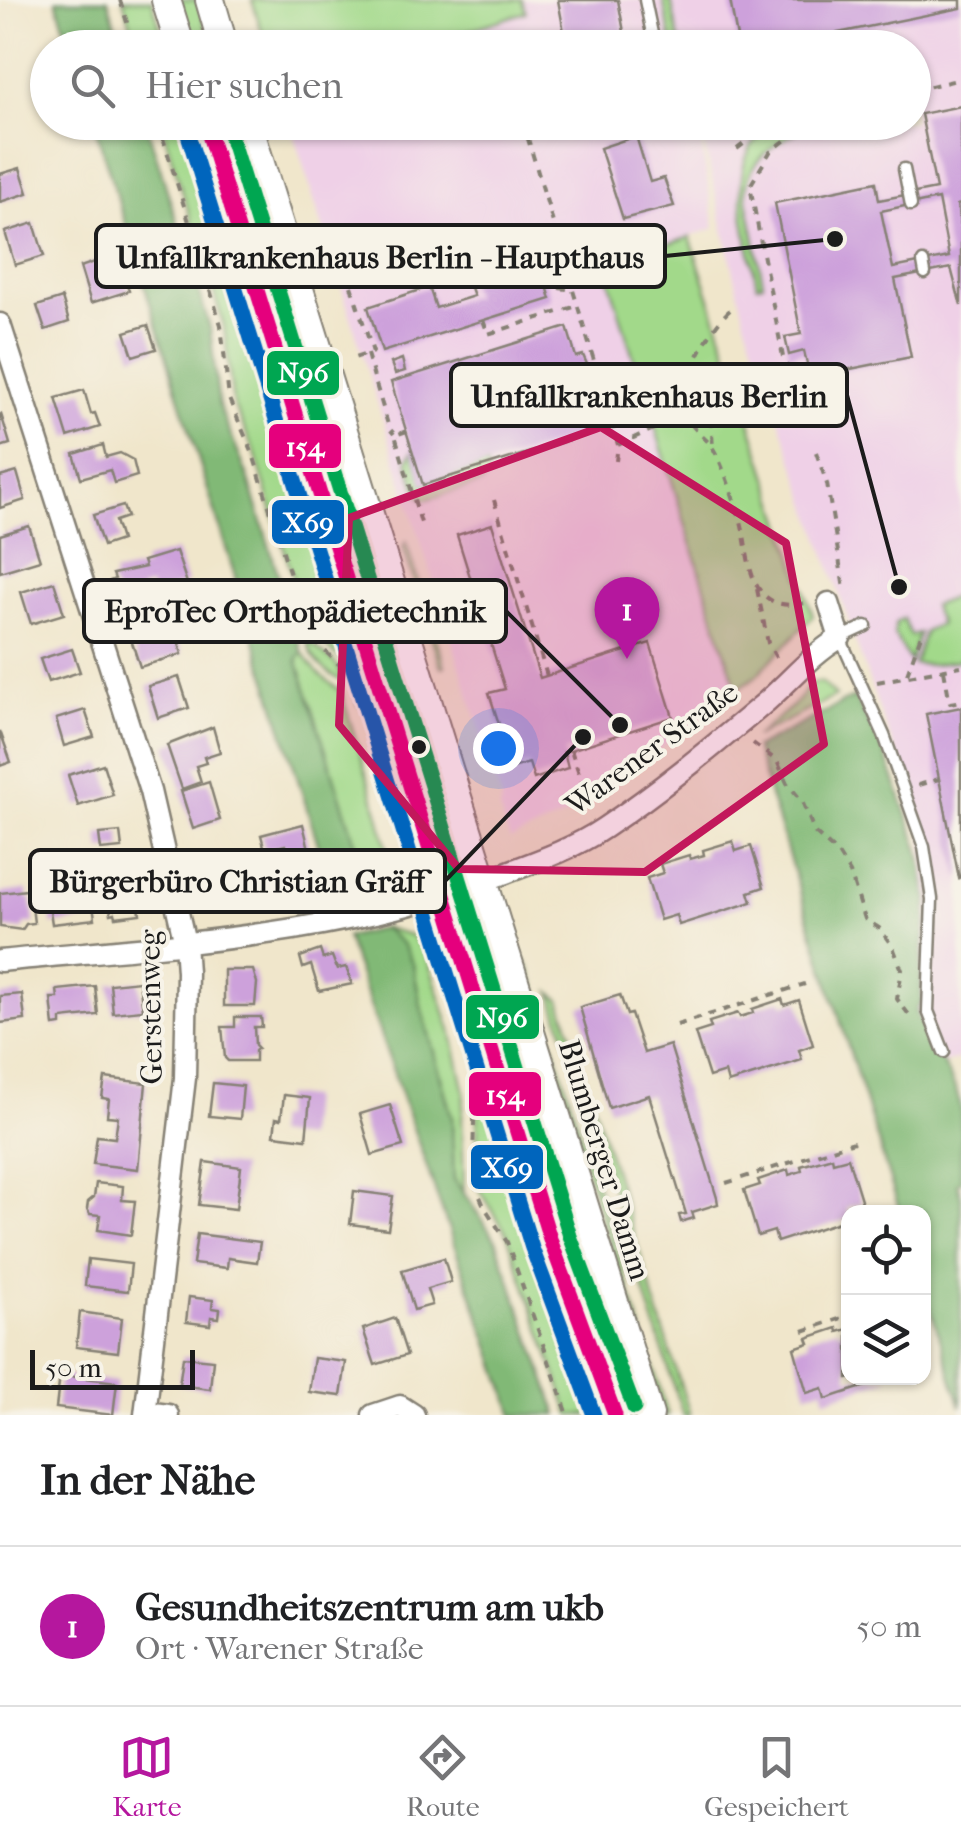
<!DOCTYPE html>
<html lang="de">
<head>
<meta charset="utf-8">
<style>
	body { margin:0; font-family:"IM FELL French Canon",serif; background:#f6f6f6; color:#202124 }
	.controls { position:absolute; right:30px; bottom:30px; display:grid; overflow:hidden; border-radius:20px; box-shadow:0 2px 8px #0004 }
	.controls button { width:90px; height:90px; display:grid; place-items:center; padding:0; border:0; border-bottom:2px solid #e0e0e0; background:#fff; color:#202124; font:50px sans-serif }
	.scale { position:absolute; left:30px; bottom:25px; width:165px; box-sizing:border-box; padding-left:10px; border:5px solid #1c1c1c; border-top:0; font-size:28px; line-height:35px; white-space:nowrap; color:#1c1c1c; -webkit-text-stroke:8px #f7f3e8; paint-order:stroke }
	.you { position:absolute; left:498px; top:748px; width:35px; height:35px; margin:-25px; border:8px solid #fff; border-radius:50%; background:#1a73e8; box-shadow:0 0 0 15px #1a73e833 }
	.badge { display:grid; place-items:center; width:65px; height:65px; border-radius:50%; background:#b5179e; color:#fff; font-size:32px; font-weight:700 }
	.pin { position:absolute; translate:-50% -82px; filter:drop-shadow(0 2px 5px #0008) }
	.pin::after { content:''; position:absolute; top:52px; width:35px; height:30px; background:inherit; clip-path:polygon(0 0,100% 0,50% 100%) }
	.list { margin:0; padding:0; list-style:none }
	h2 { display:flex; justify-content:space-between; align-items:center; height:130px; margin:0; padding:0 40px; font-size:42px }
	h2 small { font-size:32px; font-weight:400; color:#757577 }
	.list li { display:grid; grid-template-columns:65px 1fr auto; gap:30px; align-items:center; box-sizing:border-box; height:160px; padding:0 40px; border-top:2px solid #e0e0e0 }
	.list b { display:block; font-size:38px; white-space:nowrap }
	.list p { margin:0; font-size:32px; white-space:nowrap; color:#757577 }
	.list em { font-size:32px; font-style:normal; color:#757577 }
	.icon { flex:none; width:55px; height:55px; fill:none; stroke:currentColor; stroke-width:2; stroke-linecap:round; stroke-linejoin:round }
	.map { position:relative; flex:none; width:961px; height:1415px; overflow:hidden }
	.search { position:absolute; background:#fff; box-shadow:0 2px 8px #0004; left:30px; right:30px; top:30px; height:110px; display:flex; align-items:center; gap:25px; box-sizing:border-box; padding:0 35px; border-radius:55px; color:#757577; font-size:38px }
	.sheet { height:290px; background:#fff }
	nav { display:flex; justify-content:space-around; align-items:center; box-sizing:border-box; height:140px; border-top:2px solid #e0e0e0; background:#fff; font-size:28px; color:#757577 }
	nav a { display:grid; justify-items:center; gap:5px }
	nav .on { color:#b5179e }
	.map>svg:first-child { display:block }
	.built { fill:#efd0e7 }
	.green { fill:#a2d98a; stroke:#5f7a53; stroke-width:2.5 }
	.forest { fill:#81b976; stroke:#4e6a49; stroke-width:2.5 }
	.building { fill:#cda1db; fill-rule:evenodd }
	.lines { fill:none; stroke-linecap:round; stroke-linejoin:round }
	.service-casing { stroke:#868174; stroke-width:15 }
	.minor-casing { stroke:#868174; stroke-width:25 }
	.secondary-casing { stroke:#868174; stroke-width:32 }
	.path { stroke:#868174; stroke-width:4; stroke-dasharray:8 8; stroke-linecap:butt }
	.service { stroke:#fff; stroke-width:10 }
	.minor { stroke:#fff; stroke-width:20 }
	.secondary { stroke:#fff; stroke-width:28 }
	.bus-1-casing { stroke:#f7f3e8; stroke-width:22 }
	.bus-2-casing { stroke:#f7f3e8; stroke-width:22 }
	.bus-3-casing { stroke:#f7f3e8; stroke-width:22 }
	.bus-1 { stroke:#e5007d; stroke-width:15 }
	.bus-2 { stroke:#0065bd; stroke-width:15 }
	.bus-3 { stroke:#00a651; stroke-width:15 }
	.marked { fill:#c2185b; fill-opacity:0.2; stroke:#c2185b; stroke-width:8; stroke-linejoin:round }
	.bus-dot { fill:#1c1c1c; stroke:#f7f3e8; stroke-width:4 }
	.labels { text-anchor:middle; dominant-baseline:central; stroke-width:8; stroke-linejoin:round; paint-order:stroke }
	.street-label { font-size:30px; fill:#1c1c1c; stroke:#f7f3e8 }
	.leader { fill:none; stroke:#1c1c1c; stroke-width:4 }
	.callout-dot { fill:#1c1c1c; stroke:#f7f3e8; stroke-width:4 }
	.callout { fill:#f7f3e8; stroke:#1c1c1c; stroke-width:4 }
	.callout-label { font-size:32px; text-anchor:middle; font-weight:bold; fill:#1c1c1c }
	.line-badge { stroke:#f7f3e8; stroke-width:4 }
	.badge-label { font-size:28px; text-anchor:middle; font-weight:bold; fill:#fff }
</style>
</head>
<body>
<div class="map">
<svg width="961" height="1415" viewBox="0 0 961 1415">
	<rect width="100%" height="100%" fill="#f7f3e8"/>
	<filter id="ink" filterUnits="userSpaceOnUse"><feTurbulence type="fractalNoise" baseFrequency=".01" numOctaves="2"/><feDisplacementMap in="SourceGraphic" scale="20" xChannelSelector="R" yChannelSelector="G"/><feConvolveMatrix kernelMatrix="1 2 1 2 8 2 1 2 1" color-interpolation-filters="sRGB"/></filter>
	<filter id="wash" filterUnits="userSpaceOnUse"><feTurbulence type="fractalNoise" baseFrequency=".0048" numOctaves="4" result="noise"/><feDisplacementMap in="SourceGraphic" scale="40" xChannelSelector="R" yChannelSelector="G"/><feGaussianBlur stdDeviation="2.25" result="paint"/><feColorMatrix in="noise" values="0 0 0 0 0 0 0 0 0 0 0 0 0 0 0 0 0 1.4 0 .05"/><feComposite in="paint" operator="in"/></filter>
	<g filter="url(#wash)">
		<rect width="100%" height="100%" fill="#f0e6cb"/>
		<g class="built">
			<path d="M522,0H961V1059L942,1063L936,1046L924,1037L916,1009L922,1001L921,972L928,901L921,813L881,715L745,320L699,123L914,122V48H416L525,13Z"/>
			<path d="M290,123H698L715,228L606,266L737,690L579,810L510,840L500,812L502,800Z"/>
		</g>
		<g class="green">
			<path d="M123,0H152L166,47H138Z"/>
			<path d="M179,0H197L212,47H194Z"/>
			<path d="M252,0H522L526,12L416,47L267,48Z"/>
			<path d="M663,0H671L679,41L692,47H673Z"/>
			<path d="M161,123H190L272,383L295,492L362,704L359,705L345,663L309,631L255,453L233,404L224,326Z"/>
			<path d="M217,123H235L456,834L448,836L379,620L357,570Z"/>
			<path d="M800,123L797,132C772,145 747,162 746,194L763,283L757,285C747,231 711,127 800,123Z"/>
			<path d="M690,237L813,616L756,676L737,690L605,266Z"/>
			<path d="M413,451L424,485L487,465L489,476L482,484L425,500L419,496L407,461Z"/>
			<path d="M406,542L445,666L441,668L403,547Z"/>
			<path d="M961,594V660L931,665L914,664L925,631L940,624L932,606Z"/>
			<path d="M903,618L911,636L919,633L910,662L894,634L896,623Z"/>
			<path d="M307,640L336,664L345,683C328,674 310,660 307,640Z"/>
			<path d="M302,652L317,672L341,692L379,815L389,857L387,877L374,898L337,905L366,880L297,660Z"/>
			<path d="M821,682L836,696L755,737L793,706L812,683Z"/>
			<path d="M384,928L411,935L425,951L451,1030L465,1092L462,1119L464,1196L454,1179L452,1118L420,1002L413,964Z"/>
			<path d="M481,946L509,1038L534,1081L637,1415H627L554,1208L473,950Z"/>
			<path d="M521,956L530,969L668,1415H662Z"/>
			<path d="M551,992L561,1001L690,1415H683Z"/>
			<path d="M486,1077L601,1415H570L507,1234L479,1188L476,1168L479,1080Z"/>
		</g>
		<g class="forest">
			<path d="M56,0H108L122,47H71Z"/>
			<path d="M94,123H146L210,328L219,406L248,477L302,652L297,660L367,880L337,905Z"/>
			<path d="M854,697L882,745L920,851L928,901L921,972L922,1001L916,1009C926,1044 954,1071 961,1109C961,1131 961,1159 961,1181L957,1183L961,1197V1407L924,1287V1212H900L755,748Z"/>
			<path d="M384,928L403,945L413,964L420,1002L452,1118L454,1179L496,1240L558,1415H514L346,937Z"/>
		</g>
		<g id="blocks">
			<g class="building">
				<path d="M558,0H618L627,48H567Z"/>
				<path d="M730,0H961V8L764,48H739Z"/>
				<path d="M961,106V204L957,205L961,227V306L951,268L895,279L911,357L810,377L804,351L789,355L785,337L801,334L775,203L876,182L879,200L936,189L921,114ZM938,199L949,257L893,268L881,211Z"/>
				<path d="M636,136L650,182L664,178L674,206L623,219L600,148Z"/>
				<path d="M20,168L28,193L0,202V174Z"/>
				<path d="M34,223L44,256L15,265L5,232Z"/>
				<path d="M118,254L129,291L91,303L80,267Z"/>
				<path d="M537,254L551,299L382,352L368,307L429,287L436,308L474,296L467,276Z"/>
				<path d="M62,298L69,322L45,330L37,306Z"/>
				<path d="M148,325L156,349L133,356L125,332Z"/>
				<path d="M567,327L576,357L583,355L596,385L593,386L597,399L589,402L599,431L423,485L391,382Z"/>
				<path d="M402,359L405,371L395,374L391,363Z"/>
				<path d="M84,390L91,414L95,413L100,427L68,437L56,398Z"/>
				<path d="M1,414L10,444L0,447V415Z"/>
				<path d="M103,445L106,457L120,453L133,460L137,476L114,483L110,470L81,478L74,454Z"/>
				<path d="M17,472L25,500L0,508V477Z"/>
				<path d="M123,506L127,517L115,521L121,540L103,546L93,515Z"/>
				<path d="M492,524L540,678L650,643L673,717L564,752L568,768L534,779L529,763L513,768L489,693L505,689L457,535Z"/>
				<path d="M29,526L40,560L0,572V535Z"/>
				<path d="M176,551L187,583L152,594L150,586L140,589L144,602L125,609L110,581L115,579L113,574L145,567L143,561Z"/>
				<path d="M54,582L64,614L31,624L21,592Z"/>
				<path d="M170,614L182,654L140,667L127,627Z"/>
				<path d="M72,649L80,672L48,682L40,659Z"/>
				<path d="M179,677L189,708L158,718L148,686Z"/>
				<path d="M961,707V877L959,878L926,714Z"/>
				<path d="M85,710L94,737L64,746L56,719Z"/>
				<path d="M213,727L220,752L204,757L206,763L196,766L201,782L182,789L167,745Z"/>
				<path d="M0,731L11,762L0,766Z"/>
				<path d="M103,764L113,795L78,806L68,775Z"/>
				<path d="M209,782L220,820L193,829L181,791Z"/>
				<path d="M303,824L313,866L291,871L285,845L265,850L261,835Z"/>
				<path d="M120,832L122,848L101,850L99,834Z"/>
				<path d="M733,841L736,851L751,846L764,887L749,892L752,902L679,925L676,915L660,920L647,878L663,873L660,864L689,855L690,859L704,855L703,850Z"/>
				<path d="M88,866L95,919L52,924L49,904L63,902L61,887L49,885V872Z"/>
				<path d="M135,874L140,914L116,917L115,913L111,914L107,886L111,885L110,877Z"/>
				<path d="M27,890L28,899L31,898L34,923L26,924L22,930L0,927V893Z"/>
				<path d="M320,950L323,959L332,956L337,969L346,967L352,984L319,991L311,965L303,968L300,957Z"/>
				<path d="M224,970H253L257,983L255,1006H224Z"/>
				<path d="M139,981L143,1010L113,1013L110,984Z"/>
				<path d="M95,986L98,1015L61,1019V1025L54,1026L51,998H58L57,990Z"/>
				<path d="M22,994L25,1020L0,1023V996Z"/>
				<path d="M620,995L627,1015L631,1014L644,1053L670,1045L717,1198L718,1204L692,1212L694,1218L681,1222L679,1215L686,1214L649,1095L609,1108L580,1007Z"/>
				<path d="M782,999L784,1005L799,1000L813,1045L799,1050L802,1060L728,1083L725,1072L709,1077L695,1033L711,1028L709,1022L738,1013L740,1017L753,1013L752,1009Z"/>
				<path d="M235,1017H261L262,1027H254L255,1045L258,1048L255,1051V1061H228L225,1058L222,1027H235Z"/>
				<path d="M105,1078L146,1083L138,1169L93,1164L97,1136L115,1138L118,1117L107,1116L109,1099L102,1098Z"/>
				<path d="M213,1083L243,1086L240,1119L209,1116Z"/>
				<path d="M284,1095L310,1098L306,1139L274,1135L276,1118L281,1119Z"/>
				<path d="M390,1105L403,1146L372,1155L360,1114Z"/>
				<path d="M832,1157L833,1162L848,1158L862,1203L847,1207L848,1219L777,1242L774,1231L758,1236L744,1190L760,1185L758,1180L788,1170L789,1175L802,1171L801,1166Z"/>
				<path d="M205,1162L241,1167L236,1209L199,1205Z"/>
				<path d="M96,1183L123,1186L122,1200L135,1201L131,1235L98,1230L100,1215L90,1214L87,1209L88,1202L94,1197Z"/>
				<path d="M354,1191L393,1196L388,1229L350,1224Z"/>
				<path d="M197,1234L260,1242L257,1262L228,1258L227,1268L193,1264Z"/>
				<path d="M444,1258L451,1282L427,1289L432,1305L414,1310L402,1270Z"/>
				<path d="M88,1259L131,1264L128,1291L85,1286Z"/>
				<path d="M189,1297L213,1300L212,1308L220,1309L219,1318L211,1317L210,1325L186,1322Z"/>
				<path d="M80,1312L122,1318L118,1352L76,1347Z"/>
				<path d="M395,1318L407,1355L375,1365L363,1329Z"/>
				<path d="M837,1328L838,1332L848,1329V1378H890L826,1399L823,1388L807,1393L794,1348L809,1343L807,1338Z"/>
				<path d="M183,1357L213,1360L210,1389L179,1385Z"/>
				<path d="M314,1358L346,1362L341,1396L309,1392Z"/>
				<path d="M60,1375L117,1382L113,1415L56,1408Z"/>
			</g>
		</g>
	</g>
	<g filter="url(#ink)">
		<use href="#blocks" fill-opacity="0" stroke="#868174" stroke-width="2.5"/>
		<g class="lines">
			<defs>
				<g id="service">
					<path d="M645,0L655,48"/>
					<path d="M904,169L911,205"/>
					<path d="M923,262L925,273"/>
					<path d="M866,626L840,638L884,735L924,847L932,899L928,1011L944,1052"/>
				</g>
				<g id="minor">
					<path d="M0,324L150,791L185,943L187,972L185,1078L145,1415"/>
					<path d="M0,961C167,944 343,937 500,875C535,862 573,849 604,828C658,792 710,749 760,707C788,684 809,656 840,638L829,603"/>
					<path d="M146,1412L168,1415"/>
					<path d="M373,1415L400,1406L414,1415"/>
				</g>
				<g id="secondary">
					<path d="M166,0L181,48"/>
					<path d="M210,0L224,48"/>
					<path d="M205,122L551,1242L615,1415"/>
					<path d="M247,122L649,1415"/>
				</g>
			</defs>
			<use href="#service" class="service-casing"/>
			<use href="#minor" class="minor-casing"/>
			<use href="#secondary" class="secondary-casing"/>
			<g class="path">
				<path d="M120,0L135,48"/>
				<path d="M914,90L961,79"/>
				<path d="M158,122L221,325L229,399L253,454L309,636L344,669L362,720"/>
				<path d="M523,122L600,381"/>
				<path d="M737,149L764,128L779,122"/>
				<path d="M351,286L373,352L354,358"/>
				<path d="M559,288L573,290"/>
				<path d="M730,310C709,328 678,385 686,414C690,429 707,437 714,450C725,470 732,494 739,515C748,539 745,578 765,596C777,607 794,606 809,602"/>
				<path d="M483,320L488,334L577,306"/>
				<path d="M367,354L389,428L394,434"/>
				<path d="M595,382L600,381L618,445"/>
				<path d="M802,401L783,357L750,186L770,152L809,122"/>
				<path d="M710,403L713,448"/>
				<path d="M407,431L395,435L421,523"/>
				<path d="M816,452L827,484L844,589"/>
				<path d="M616,461L618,445L740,390L807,365"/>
				<path d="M494,500L547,676"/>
				<path d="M757,589L768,643L778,661"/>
				<path d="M944,670L950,703L961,701"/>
				<path d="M907,674L922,632"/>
				<path d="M877,682L961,666"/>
				<path d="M753,743L777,761L787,783L802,801L815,833L838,854L850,873L865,919L879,928L893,947L902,970L897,999L913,1020"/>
				<path d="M571,750L591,808"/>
				<path d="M918,785L939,779"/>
				<path d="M677,1025L805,984"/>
				<path d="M475,1086L473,1159L475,1185L484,1206L507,1242L568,1415"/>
				<path d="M726,1183L854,1142"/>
				<path d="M803,1331L848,1316"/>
			</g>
			<use href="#service" class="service"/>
			<use href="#minor" class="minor"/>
			<use href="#secondary" class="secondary"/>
			<defs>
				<path id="bus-1" d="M205,122L551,1242L615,1415"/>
				<path id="bus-2" d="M186,128L532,1248L594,1415"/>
				<path id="bus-3" d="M226,122L570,1236L634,1408"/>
			</defs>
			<use href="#bus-1" class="bus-1-casing"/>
			<use href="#bus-2" class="bus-2-casing"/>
			<use href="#bus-3" class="bus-3-casing"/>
			<use href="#bus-1" class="bus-1"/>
			<use href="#bus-2" class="bus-2"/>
			<use href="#bus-3" class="bus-3"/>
		</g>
	</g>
	<path class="marked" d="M601,427L786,543L824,744L645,872L459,869L339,725L349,518Z"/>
	<circle class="bus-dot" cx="419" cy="747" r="9"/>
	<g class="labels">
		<g class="street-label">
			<text transform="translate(652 749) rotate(-36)">Warener Straße</text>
			<text transform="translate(151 1007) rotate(-91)">Gerstenweg</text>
			<text transform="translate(604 1160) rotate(73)">Blumberger Damm</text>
		</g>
	</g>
	<path class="leader" d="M835 239L665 256M899 587L847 395M620 725L506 611M583 737L445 881"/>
	<g class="callout-dot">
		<circle cx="835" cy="239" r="10"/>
		<circle cx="899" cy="587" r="10"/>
		<circle cx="620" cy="725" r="10"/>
		<circle cx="583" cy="737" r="10"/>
	</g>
	<g class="callout">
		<rect x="96" y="225" width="569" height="62" rx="10"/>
		<rect x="451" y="364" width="396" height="62" rx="10"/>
		<rect x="84" y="580" width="422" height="62" rx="10"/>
		<rect x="30" y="850" width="415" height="62" rx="10"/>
	</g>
	<g class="callout-label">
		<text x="380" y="268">Unfallkrankenhaus Berlin - Haupthaus</text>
		<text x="649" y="407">Unfallkrankenhaus Berlin</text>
		<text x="295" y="622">EproTec Orthopädietechnik</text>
		<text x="237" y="892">Bürgerbüro Christian Gräff</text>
	</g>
	<g class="line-badge">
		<rect x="265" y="349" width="76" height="48" rx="10" fill="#00a651"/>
		<rect x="267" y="422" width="76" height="48" rx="10" fill="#e5007d"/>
		<rect x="270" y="498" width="76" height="48" rx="10" fill="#0065bd"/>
		<rect x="464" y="993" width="77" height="48" rx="10" fill="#00a651"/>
		<rect x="467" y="1070" width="76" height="48" rx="10" fill="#e5007d"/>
		<rect x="469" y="1143" width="76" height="48" rx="10" fill="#0065bd"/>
	</g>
	<g class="badge-label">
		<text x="303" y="382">N96</text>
		<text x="305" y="456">154</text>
		<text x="308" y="532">X69</text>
		<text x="502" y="1027">N96</text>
		<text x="505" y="1104">154</text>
		<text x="507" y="1177">X69</text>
	</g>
</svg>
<div class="controls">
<button><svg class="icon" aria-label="locate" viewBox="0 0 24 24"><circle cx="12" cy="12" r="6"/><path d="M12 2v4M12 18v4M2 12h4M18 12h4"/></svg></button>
<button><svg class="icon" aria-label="layers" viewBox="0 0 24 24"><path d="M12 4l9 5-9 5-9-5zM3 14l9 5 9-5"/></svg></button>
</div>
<div class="scale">50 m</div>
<div class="you"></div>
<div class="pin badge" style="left:627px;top:659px">1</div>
<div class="search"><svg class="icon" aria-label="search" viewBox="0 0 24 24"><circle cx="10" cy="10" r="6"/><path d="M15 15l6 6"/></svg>Hier suchen</div>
</div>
<section class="sheet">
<h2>In der Nähe<small></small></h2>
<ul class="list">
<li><span class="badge">1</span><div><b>Gesundheitszentrum am ukb</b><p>Ort · Warener Straße</p></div><em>50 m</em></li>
</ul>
</section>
<nav>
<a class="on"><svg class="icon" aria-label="map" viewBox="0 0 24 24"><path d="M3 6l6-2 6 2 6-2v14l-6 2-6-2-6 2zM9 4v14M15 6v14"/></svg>Karte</a>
<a><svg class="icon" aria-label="directions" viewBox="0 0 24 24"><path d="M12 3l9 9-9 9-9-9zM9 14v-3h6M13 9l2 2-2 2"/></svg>Route</a>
<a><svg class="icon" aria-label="saved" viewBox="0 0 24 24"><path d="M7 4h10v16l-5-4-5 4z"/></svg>Gespeichert</a>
</nav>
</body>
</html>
